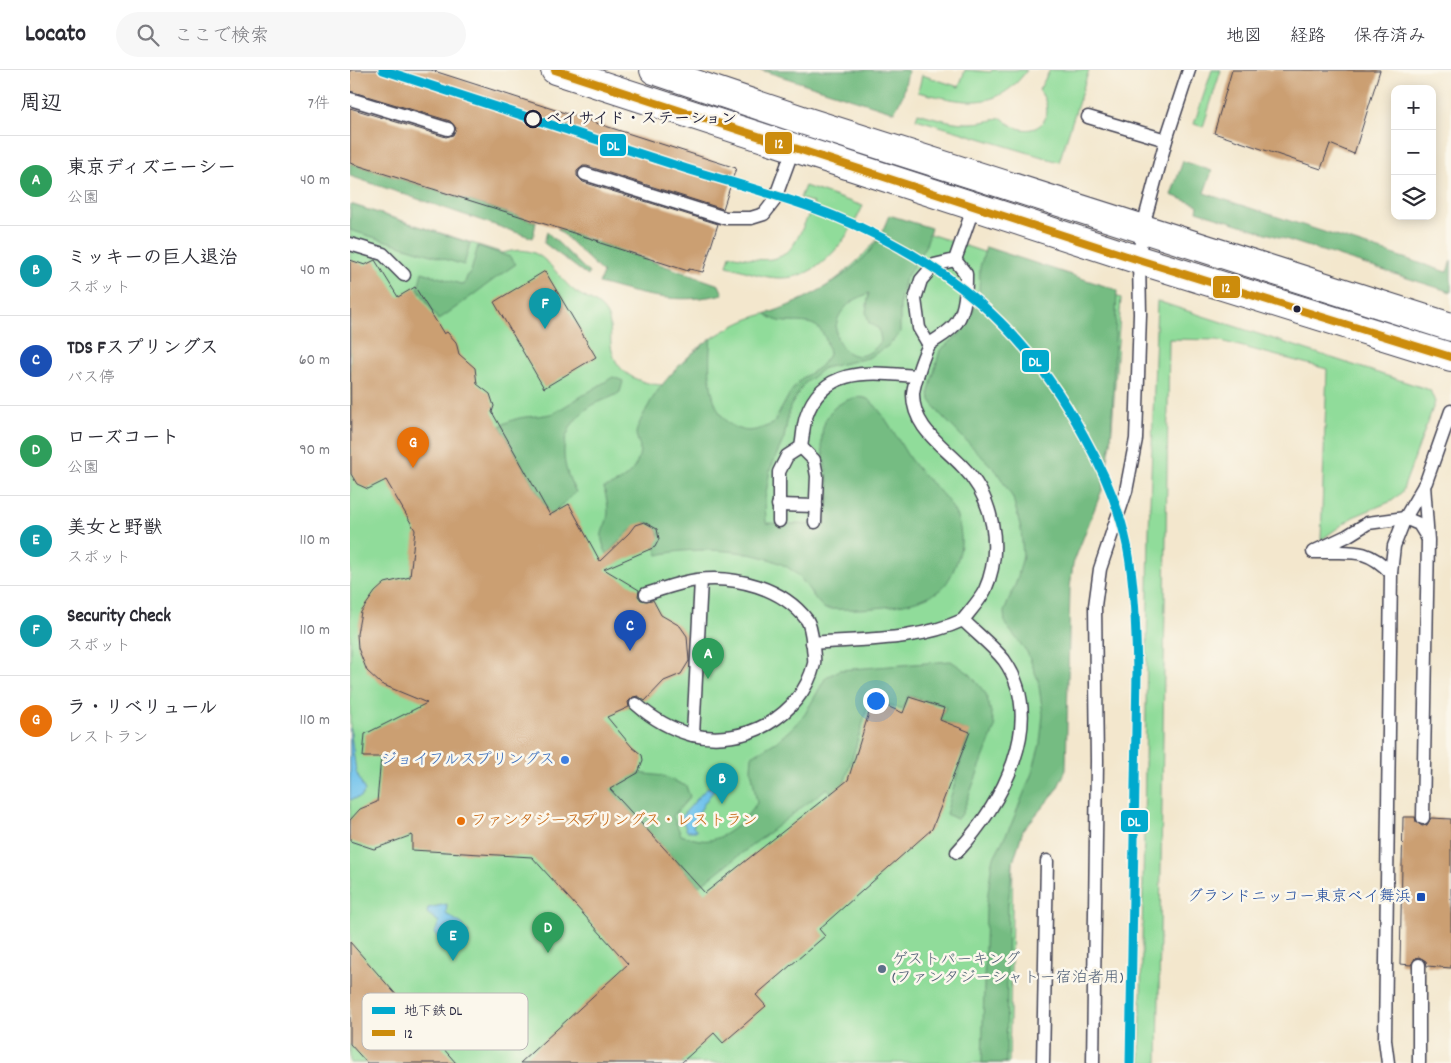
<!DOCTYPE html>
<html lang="ja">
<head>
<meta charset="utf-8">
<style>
	body { margin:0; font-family:Dekko,"Klee One",sans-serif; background:#f7f7f7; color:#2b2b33 }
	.controls { position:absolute; right:15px; top:15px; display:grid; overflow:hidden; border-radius:10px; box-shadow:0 2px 12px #0003 }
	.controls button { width:45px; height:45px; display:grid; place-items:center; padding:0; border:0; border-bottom:1px solid #e1e1e2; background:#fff; color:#2b2b33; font:25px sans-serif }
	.you { position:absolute; left:525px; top:630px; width:18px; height:18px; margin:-12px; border:4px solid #fff; border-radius:50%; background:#1a73e8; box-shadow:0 0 0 8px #1a73e833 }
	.badge { display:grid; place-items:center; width:32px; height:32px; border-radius:50%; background:#111827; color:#fff; font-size:16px; font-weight:700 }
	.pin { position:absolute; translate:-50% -41px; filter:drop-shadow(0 1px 2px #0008) }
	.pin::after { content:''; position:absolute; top:26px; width:18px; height:15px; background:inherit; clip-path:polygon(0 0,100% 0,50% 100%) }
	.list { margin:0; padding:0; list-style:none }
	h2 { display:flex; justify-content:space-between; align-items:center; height:65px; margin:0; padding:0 20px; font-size:21px }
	h2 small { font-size:16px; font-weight:400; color:#7c7c81 }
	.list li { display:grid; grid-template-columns:32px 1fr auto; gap:15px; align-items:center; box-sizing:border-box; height:90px; padding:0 20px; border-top:1px solid #e1e1e2 }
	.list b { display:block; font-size:19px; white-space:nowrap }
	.list p { margin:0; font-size:16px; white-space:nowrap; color:#7c7c81 }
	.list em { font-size:16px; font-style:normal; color:#7c7c81 }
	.icon { flex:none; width:28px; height:28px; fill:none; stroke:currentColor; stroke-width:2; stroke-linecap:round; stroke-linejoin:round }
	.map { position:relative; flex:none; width:1101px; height:993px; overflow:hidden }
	header { display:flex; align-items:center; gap:30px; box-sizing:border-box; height:70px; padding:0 25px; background:#fff; border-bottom:1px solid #e1e1e2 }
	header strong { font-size:24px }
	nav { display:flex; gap:28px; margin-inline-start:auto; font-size:18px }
	.search { width:350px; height:45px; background:#f7f7f7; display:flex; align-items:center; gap:12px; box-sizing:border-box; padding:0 18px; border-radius:28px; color:#7c7c81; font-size:19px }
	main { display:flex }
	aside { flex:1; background:#fff }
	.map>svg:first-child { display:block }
	.green { fill:#90dc9a; stroke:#597f6a }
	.forest { fill:#74bc82; stroke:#4b6f5e; fill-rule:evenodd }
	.water { fill:#70c2ec; stroke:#497294 }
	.building { fill:#cb9f72 }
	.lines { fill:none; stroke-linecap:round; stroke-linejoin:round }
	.lane-casing { stroke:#414051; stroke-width:15 }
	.secondary-casing { stroke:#414051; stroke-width:30 }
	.lane { stroke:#fff; stroke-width:12 }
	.secondary { stroke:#fff; stroke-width:28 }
	.bus-1-casing { stroke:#fbf7ec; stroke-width:11 }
	.bus-1 { stroke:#cc8c0c; stroke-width:8 }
	.metro-1-casing { stroke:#fbf7ec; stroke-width:12 }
	.metro-1 { stroke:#00a9ce; stroke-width:9 }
	.stop-dot { fill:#fbf7ec; stroke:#22223b; stroke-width:2.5 }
	.bus-dot { fill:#22223b; stroke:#fbf7ec; stroke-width:2 }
	.shop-dot { fill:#3f7fe0; stroke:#fbf7ec; stroke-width:2 }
	.food-dot { fill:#e8710a; stroke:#fbf7ec; stroke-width:2 }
	.transit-dot { fill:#1a4fb4; stroke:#fbf7ec; stroke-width:2 }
	.service-dot { fill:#5c6f8a; stroke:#fbf7ec; stroke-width:2 }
	.labels { text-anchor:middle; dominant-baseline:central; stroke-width:5; stroke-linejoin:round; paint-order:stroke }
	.stop-label { font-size:16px; font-weight:bold; fill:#22223b; stroke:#fbf7ec; text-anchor:start }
	.shop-label { font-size:16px; fill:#366cbe; stroke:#fbf7ec; text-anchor:end }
	.food-label { font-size:16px; fill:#c56008; stroke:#fbf7ec; text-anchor:start }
	.transit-label { font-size:16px; fill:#164399; stroke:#fbf7ec; text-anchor:end }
	.service-label { font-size:16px; fill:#4e5e75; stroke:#fbf7ec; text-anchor:start }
	.key { fill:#fbf7ec; stroke:#bab7b7; stroke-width:1 }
	.key-label { font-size:14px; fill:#22223b }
	.line-badge { stroke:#fbf7ec; stroke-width:2 }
	.badge-label { font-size:14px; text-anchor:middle; font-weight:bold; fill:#fff }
</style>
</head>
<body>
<header>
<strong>Locato</strong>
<div class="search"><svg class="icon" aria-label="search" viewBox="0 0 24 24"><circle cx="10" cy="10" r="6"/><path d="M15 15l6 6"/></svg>ここで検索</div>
<nav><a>地図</a><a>経路</a><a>保存済み</a></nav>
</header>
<main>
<aside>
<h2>周辺<small>7件</small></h2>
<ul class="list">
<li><span class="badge" style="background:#2e9e5b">A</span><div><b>東京ディズニーシー</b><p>公園</p></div><em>40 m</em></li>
<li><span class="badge" style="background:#0f9aa8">B</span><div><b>ミッキーの巨人退治</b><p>スポット</p></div><em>40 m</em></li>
<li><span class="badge" style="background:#1a4fb4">C</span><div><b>TDS Fスプリングス</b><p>バス停</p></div><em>60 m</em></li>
<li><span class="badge" style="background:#2e9e5b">D</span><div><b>ローズコート</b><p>公園</p></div><em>90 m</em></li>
<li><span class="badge" style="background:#0f9aa8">E</span><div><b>美女と野獣</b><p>スポット</p></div><em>110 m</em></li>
<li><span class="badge" style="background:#0f9aa8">F</span><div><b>Security Check</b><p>スポット</p></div><em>110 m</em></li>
<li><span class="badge" style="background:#e8710a">G</span><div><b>ラ・リベリュール</b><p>レストラン</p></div><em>110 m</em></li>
</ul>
</aside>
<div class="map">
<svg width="1101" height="993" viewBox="0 0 1101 993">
	<rect width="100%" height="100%" fill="#fbf7ec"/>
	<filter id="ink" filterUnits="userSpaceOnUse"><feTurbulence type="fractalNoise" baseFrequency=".02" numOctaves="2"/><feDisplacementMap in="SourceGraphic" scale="10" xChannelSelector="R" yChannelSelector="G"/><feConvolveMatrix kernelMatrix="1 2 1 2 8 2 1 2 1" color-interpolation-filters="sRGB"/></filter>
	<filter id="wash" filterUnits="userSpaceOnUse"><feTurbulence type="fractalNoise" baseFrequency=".0096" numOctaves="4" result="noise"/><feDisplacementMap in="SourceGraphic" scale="20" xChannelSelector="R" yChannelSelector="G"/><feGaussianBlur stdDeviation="1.12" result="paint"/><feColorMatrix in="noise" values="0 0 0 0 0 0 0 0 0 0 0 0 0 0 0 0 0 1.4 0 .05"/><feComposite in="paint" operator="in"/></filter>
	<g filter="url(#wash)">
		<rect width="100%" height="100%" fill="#f3e7cd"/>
		<g class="green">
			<path d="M615,0L641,2L642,0H677C647,43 612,32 568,22L572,5L609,17Z"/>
			<path d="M700,0H739L709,92L566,49L568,43C603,53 616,57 652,48C680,75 712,50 689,20Z"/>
			<path d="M862,0H871L853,57L844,54Z"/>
			<path d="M455,116L513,136C498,168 471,209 430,208C413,208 394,200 377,196L380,185C441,198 440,184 464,133L450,128Z"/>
			<path d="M0,134L153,183C191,172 198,196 221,218C231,228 247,230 255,242C262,251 260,265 261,275C264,303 289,314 313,315C335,285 362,265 396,250C410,244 426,242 440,236C482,218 515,188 541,151L771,228L761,372L752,420L720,492L706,721L673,760L663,792L659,993H0Z"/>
			<path d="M807,231L1080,320L1085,332L1052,422L1042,431L1003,447L971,470L977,299L867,270L819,269L808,993H790L799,462Z"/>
		</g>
		<g class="forest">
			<path d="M411,0H555L558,1L553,25L544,42Z"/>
			<path d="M833,91L862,101L854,123L1097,202L1101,190V222L847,141L848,135L821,125Z"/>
			<path d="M0,93L186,152L183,168L0,106Z"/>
			<path d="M0,134L120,173L114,195L0,160Z"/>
			<path d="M539,145L581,158L576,175L554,211L550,232V263L538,276L518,288L474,298L454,314L440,337L434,368L420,400L415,429L416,453L475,455C476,444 480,432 479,421C478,394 462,366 481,341C488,333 504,325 515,328C529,332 551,376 560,389C574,409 597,423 607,447C612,462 613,477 607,491C603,503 597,516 587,522C559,539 507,540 475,539C462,528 456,511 443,501C413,478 343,476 308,485L305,477L309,464C296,434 270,472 257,484C245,460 257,461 258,442C258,434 256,426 254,418C272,413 289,400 290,379C290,374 286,368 286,363C287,358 292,347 295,342C310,311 335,289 361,268C358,296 356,352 393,360C403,363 414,357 423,354L440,323L451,309L470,297L479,285C473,232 438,265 416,244C453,232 507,204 528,170C532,162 536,153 539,145ZM519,223L516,242L519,253L529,259L531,271C505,309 468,264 496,237C502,230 511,227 519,223Z"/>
			<path d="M207,158L369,215L373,224C329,235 291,225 249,213L253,203Z"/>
			<path d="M197,162L239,203L238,206L194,173Z"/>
			<path d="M128,176L160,187L166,194C139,212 115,232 88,250L68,218L72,202L114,215L118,204L120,205Z"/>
			<path d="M636,177L767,220L761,372L752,420L723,494L720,518L716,700L706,721L673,760L663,792L658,834L656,993H632L636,839L642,791L661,755L682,703L690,674L693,644L688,610L677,582L655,554L654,542L667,510L673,486L671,459L663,428L647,402L590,344L580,330L579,321L590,280L610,264L623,241L629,224L630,197Z"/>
			<path d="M263,307L273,311L270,322C261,329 250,330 241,336C208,358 208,391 226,422L200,445L150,356C172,343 182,349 204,343Z"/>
			<path d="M601,591L620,604L636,624L645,657L612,744L607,749L596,744L619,662L590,650L596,636L558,626L552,640L521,627L494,714L500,742L477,718L349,816L255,714L288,703L313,706L336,716L340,727L323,746L331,765C337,767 343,769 350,770C373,774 395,749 407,733L401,699L402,686L426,672L442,658L455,644L476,607L490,600Z"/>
		</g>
		<g class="water">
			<path d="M0,658L6,702L15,721L11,727L0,730Z"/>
			<path d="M381,701L384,703C366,714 349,737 343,757L347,761H337L331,747L355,720Z"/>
			<path d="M97,834L96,844L112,854L119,864L97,859L98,868L90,872L85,863L89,852L77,843L78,838Z"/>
		</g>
		<g id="blocks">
			<g class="building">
				<path d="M0,0H81L386,98L373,139L237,96H233L227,101V106L233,112L368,154L353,202L339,199L338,201L247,172L249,171L0,93V38L96,67L103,65L106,58L100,51L0,21Z"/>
				<path d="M882,0H1030L1004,84L980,74L971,99L864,63Z"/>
				<path d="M0,190L15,195L25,190L48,227L65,217L94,264L97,262L106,272L109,284L125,298L127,314L140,324L144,336L142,342L200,445L219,434L250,491L279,463L285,455L294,452L307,459L309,469L305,477L254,499L289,520L288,526L291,530H303L311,545L330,556L337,566L339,591L331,604L314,611L295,631L288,626L283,627L278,632L279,637L257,647L282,677L292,685L293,690L288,703L260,719L355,823L498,710L523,630L553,643L559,627L594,638L590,650L620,662L582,759L469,859L475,866L406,925L416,936L373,973L364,963L331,993H170L278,894L182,787L62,780V765L24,779L0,771V750L10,739L27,732L31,687H13L15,664L77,633L31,614L17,601L8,578L7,564L11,542L25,522L35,513L60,507L65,460L36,410L18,419L7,414L1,404Z"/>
				<path d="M195,201L246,287L194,318L144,232Z"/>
				<path d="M1053,747H1065L1066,752L1072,756L1077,755L1081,748L1101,749V898L1077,896L1076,891L1069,887L1065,888L1061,895L1050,894Z"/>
				<path d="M0,872L106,993H17L0,974Z"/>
			</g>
		</g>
	</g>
	<g filter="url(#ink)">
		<use href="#blocks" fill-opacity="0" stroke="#414051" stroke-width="1"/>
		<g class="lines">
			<defs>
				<g id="lane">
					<path d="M0,29L98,59"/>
					<path d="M738,47L816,70"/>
					<path d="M235,104L375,148H401L414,144L424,131L445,74"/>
					<path d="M0,174L33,184L54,205"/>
					<path d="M605,190L616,204C616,220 616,238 607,252C600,262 591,266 581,273C575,278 564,314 563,323C562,357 592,375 612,396C644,428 653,479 635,520C630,530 620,541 613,550"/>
					<path d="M605,190L624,136"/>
					<path d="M579,275L569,258L565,229L571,210L584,195L605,190"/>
					<path d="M451,377L464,390L467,406L465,452"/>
					<path d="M428,435L466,436"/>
					<path d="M429,451V402L437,386L451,377C453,367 453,356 456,347C473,294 524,303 567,306"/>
					<path d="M963,482L997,466L1018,453L1055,448L1069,454L1077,467"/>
					<path d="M966,482C1000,483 1016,476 1041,503"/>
					<path d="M462,573C512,569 568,571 613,550C626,563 643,576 654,590C698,652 651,735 607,782"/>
					<path d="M286,634C303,649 320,659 342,665C394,677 451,647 464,594C465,589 463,581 463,576C462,568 461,556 457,550C433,518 385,505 347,510C330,512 313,519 296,524"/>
					<path d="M343,665L351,510"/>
					<path d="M1073,748L1078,470L1074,415"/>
					<path d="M693,993L697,791"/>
					<path d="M743,993L747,691L745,536L750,499L776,421L786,369L790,244L789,190L792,160L816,70L839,0"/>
					<path d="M1038,993L1035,970L1041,503L1044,476L1055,448L1076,412L1101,341"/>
					<path d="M1069,993V895"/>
				</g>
				<g id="secondary">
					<path d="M205,0L789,190L1101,287"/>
					<path d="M304,0L452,50L1101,257"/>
				</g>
			</defs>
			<use href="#lane" class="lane-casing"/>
			<use href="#secondary" class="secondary-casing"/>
			<use href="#lane" class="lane"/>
			<use href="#secondary" class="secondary"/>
			<defs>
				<path id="bus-1" d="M205,0L789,190L1101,287"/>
			</defs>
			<use href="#bus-1" class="bus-1-casing"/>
			<use href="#bus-1" class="bus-1"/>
			<defs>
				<path id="metro-1" d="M33,0C134,33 236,66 337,99C386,114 437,127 484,146C597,192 677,259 734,366C753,400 769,437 777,475C785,516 786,560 787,602L780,993"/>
			</defs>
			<use href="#metro-1" class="metro-1-casing"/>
			<use href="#metro-1" class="metro-1"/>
		</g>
	</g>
	<circle class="stop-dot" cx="183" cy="49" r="8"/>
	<circle class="bus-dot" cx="947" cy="239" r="4.5"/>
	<circle class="shop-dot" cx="215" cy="690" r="5"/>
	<circle class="food-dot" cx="111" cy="751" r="5"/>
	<rect class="transit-dot" x="1066" y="822" width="10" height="10" rx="2.5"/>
	<circle class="service-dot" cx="532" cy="899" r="5"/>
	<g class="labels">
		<g class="stop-label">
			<text x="196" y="49">ベイサイド・ステーション</text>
		</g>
		<g class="shop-label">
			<text x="205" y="690">ジョイフルスプリングス</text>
		</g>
		<g class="food-label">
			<text x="121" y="751">ファンタジースプリングス・レストラン</text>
		</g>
		<g class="transit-label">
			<text x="1061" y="827">グランドニッコー東京ベイ舞浜</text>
		</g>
		<g class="service-label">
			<text x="542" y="890">ゲストパーキング<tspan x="542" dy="18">(ファンタジーシャトー宿泊者用)</tspan></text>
		</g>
	</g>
	<rect x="12" y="923" width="166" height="57" rx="8" class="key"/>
	<rect x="22" y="937" width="23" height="7" fill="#00a9ce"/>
	<rect x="22" y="960" width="23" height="6" fill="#cc8c0c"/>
	<g class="key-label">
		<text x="54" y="945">地下鉄 DL</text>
		<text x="54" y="968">12</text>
	</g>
	<g class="line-badge">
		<rect x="414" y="61" width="29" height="24" rx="5" fill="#cc8c0c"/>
		<rect x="249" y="63" width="28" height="24" rx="5" fill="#00a9ce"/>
		<rect x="862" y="205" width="29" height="24" rx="5" fill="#cc8c0c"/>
		<rect x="671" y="279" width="29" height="24" rx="5" fill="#00a9ce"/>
		<rect x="770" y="739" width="29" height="24" rx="5" fill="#00a9ce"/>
	</g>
	<g class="badge-label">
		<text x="429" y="78">12</text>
		<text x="263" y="80">DL</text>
		<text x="876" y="222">12</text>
		<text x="685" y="296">DL</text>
		<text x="784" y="756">DL</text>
	</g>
</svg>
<div class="controls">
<button>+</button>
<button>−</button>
<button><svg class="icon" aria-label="layers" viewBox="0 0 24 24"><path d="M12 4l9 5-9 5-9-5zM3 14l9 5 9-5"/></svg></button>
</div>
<div class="you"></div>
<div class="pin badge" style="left:358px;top:609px;background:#2e9e5b">A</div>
<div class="pin badge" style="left:372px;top:734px;background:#0f9aa8">B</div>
<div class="pin badge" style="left:280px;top:581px;background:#1a4fb4">C</div>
<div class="pin badge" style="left:198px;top:883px;background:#2e9e5b">D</div>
<div class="pin badge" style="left:103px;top:891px;background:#0f9aa8">E</div>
<div class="pin badge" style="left:195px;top:259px;background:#0f9aa8">F</div>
<div class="pin badge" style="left:63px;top:398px;background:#e8710a">G</div>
</div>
</main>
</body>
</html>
